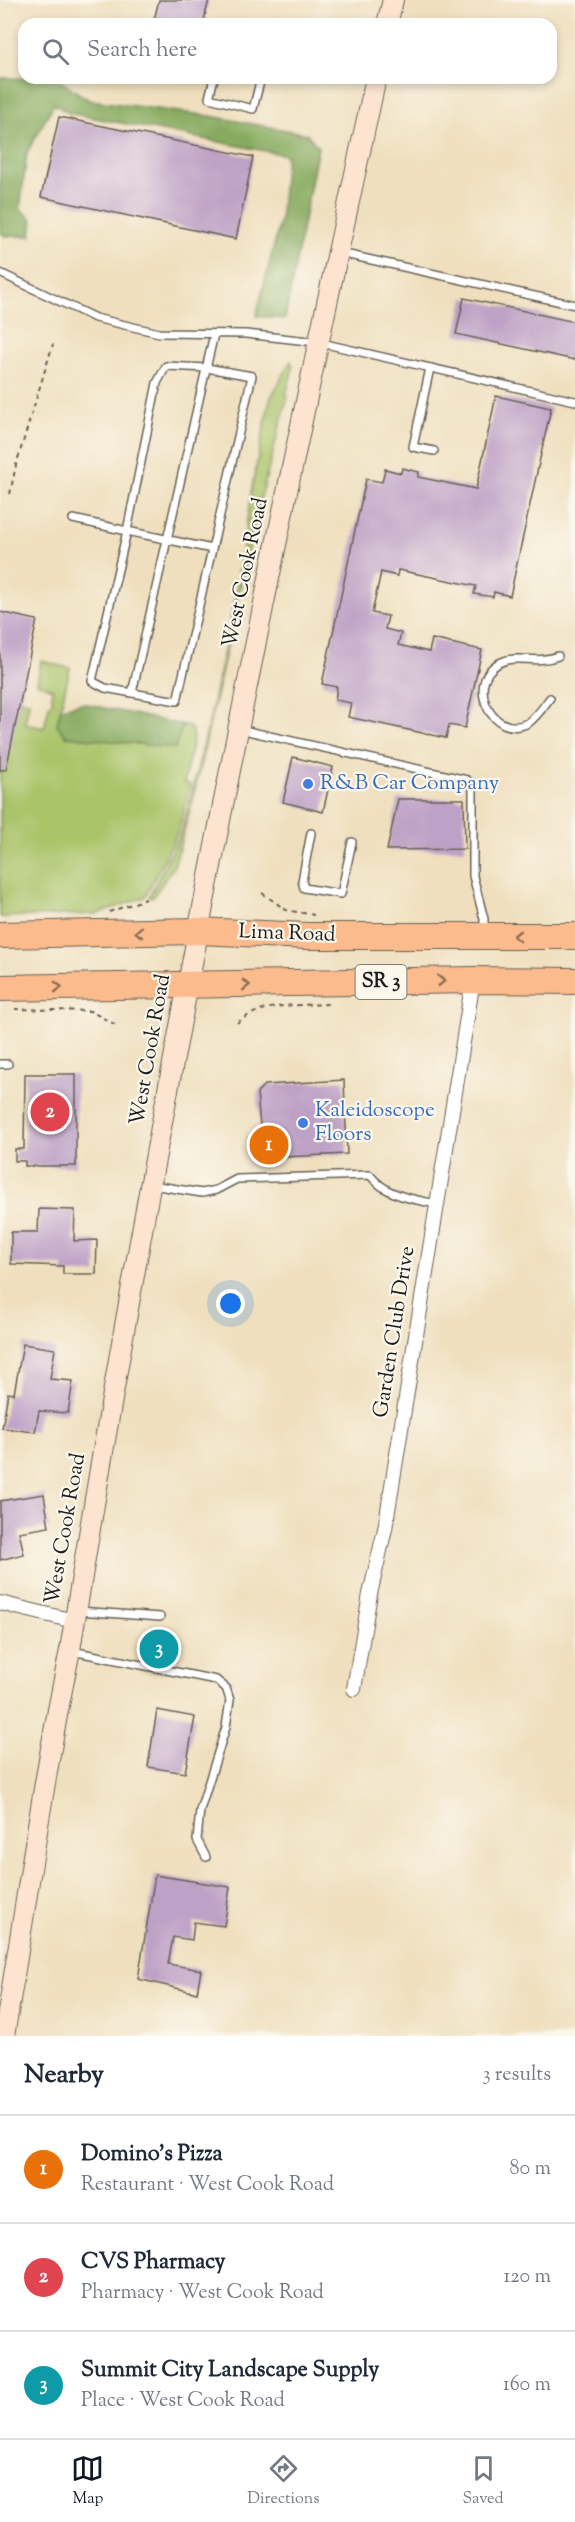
<!DOCTYPE html>
<html lang="en">
<head>
<meta charset="utf-8">
<style>
	body { margin:0; font-family:"Sorts Mill Goudy",serif; background:#f6f6f7; color:#1f2937 }
	.you { position:absolute; left:231px; top:1304px; width:21px; height:21px; margin:-15px; border:4px solid #fff; border-radius:50%; background:#1a73e8; box-shadow:0 0 0 9px #1a73e833 }
	.badge { display:grid; place-items:center; width:39px; height:39px; border-radius:50%; background:#111827; color:#fff; font-size:20px; font-weight:700 }
	.pin { position:absolute; translate:-50% -50%; border:3px solid #fff; box-shadow:0 2px 6px #0006 }
	.list { margin:0; padding:0; list-style:none }
	h2 { display:flex; justify-content:space-between; align-items:center; height:78px; margin:0; padding:0 24px; font-size:26px }
	h2 small { font-size:20px; font-weight:400; color:#747a83 }
	.list li { display:grid; grid-template-columns:39px 1fr auto; gap:18px; align-items:center; box-sizing:border-box; height:108px; padding:0 24px; border-top:2px solid #e0e1e3 }
	.list b { display:block; font-size:22px; white-space:nowrap }
	.list p { margin:0; font-size:20px; white-space:nowrap; color:#747a83 }
	.list em { font-size:20px; font-style:normal; color:#747a83 }
	.icon { flex:none; width:33px; height:33px; fill:none; stroke:currentColor; stroke-width:2; stroke-linecap:round; stroke-linejoin:round }
	.map { position:relative; flex:none; width:575px; height:2036px; overflow:hidden }
	.search { position:absolute; background:#fff; box-shadow:0 3px 9px #0003; left:18px; right:18px; top:18px; height:66px; display:flex; align-items:center; gap:15px; box-sizing:border-box; padding:0 21px; border-radius:18px; color:#747a83; font-size:22px }
	.sheet { height:402px; background:#fff }
	nav { display:flex; justify-content:space-around; align-items:center; box-sizing:border-box; height:84px; border-top:2px solid #e0e1e3; background:#fff; font-size:16px; color:#747a83 }
	nav a { display:grid; justify-items:center; gap:3px }
	nav .on { color:#111827 }
	.map>svg:first-child { display:block }
	.green { fill:#aac46a; stroke:#637043; stroke-width:1.5 }
	.forest { fill:#87aa5e; stroke:#52633d; stroke-width:1.5 }
	.building { fill:#bea1c6 }
	.lines { fill:none; stroke-linecap:round; stroke-linejoin:round }
	.lane-casing { stroke:#666055; stroke-width:10 }
	.street-casing { stroke:#666055; stroke-width:16 }
	.secondary-casing { stroke:#666055; stroke-width:22 }
	.highway-casing { stroke:#666055; stroke-width:28 }
	.path { stroke:#666055; stroke-width:2; stroke-dasharray:4.5 4.5; stroke-linecap:butt }
	.lane { stroke:#fff; stroke-width:7 }
	.street { stroke:#fff; stroke-width:14 }
	.secondary { stroke:#fde4d1; stroke-width:20 }
	.highway { stroke:#fbbb8d; stroke-width:26 }
	.oneway { stroke:#8c6c54 }
	.shop-dot { fill:#3f7fe0; stroke:#fbf7ec; stroke-width:2 }
	.labels { text-anchor:middle; dominant-baseline:central; stroke-width:4.5; stroke-linejoin:round; paint-order:stroke }
	.shield { fill:#fbf7ec; stroke:#5f5e5a; stroke-width:1.5 }
	.shield-label { font-size:20px; font-weight:bold; fill:#1c1c1c }
	.street-label { font-size:21px; fill:#1c1c1c; stroke:#fbf7ec }
	.shop-label { font-size:21px; fill:#366cbe; stroke:#fbf7ec; text-anchor:start }
</style>
</head>
<body>
<div class="map">
<svg width="575" height="2036" viewBox="0 0 575 2036">
	<rect width="100%" height="100%" fill="#fbf7ec"/>
	<filter id="ink" filterUnits="userSpaceOnUse"><feTurbulence type="fractalNoise" baseFrequency=".0167" numOctaves="2"/><feDisplacementMap in="SourceGraphic" scale="12" xChannelSelector="R" yChannelSelector="G"/><feConvolveMatrix kernelMatrix="1 2 1 2 8 2 1 2 1" color-interpolation-filters="sRGB"/></filter>
	<filter id="wash" filterUnits="userSpaceOnUse"><feTurbulence type="fractalNoise" baseFrequency=".008" numOctaves="4" result="noise"/><feDisplacementMap in="SourceGraphic" scale="24" xChannelSelector="R" yChannelSelector="G"/><feGaussianBlur stdDeviation="1.35" result="paint"/><feColorMatrix in="noise" values="0 0 0 0 0 0 0 0 0 0 0 0 0 0 0 0 0 1.4 0 .05"/><feComposite in="paint" operator="in"/></filter>
	<g filter="url(#wash)">
		<rect width="100%" height="100%" fill="#efdfbe"/>
		<g class="green">
			<path d="M291,361L293,367L286,395L288,396L259,504L192,803L174,866L153,897H149L182,831L209,723L235,598L252,487L270,399Z"/>
			<path d="M41,661L70,668L57,725L174,748L183,725L191,728L193,739L184,783L190,784L179,830L145,897L97,914L0,917V768L19,700L29,702L25,724L44,728L49,706L52,703V689L37,683Z"/>
		</g>
		<g class="forest">
			<path d="M0,78L57,79L89,100L210,116L307,134L318,147L285,319L256,316L280,221L286,155L69,113L54,104L27,153L20,209L33,220L31,236H5L0,232Z"/>
			<path d="M82,703L183,725L175,748L66,736L57,725L61,708Z"/>
		</g>
		<g id="blocks">
			<g class="building">
				<path d="M159,0H209L203,24H153Z"/>
				<path d="M59,117L253,157L236,239L41,197Z"/>
				<path d="M464,298L575,322V360L456,334Z"/>
				<path d="M496,396L551,408L510,596L494,592L493,597L474,594L476,586L398,570L397,576L381,572L372,613L388,616L385,629L401,633L398,645L429,652L432,639L482,650L465,728L449,725L446,738L348,717L351,703L335,700L337,687L322,684L366,479L382,482L385,469L401,473L402,468L419,472L418,477L476,489Z"/>
				<path d="M0,612L37,620L6,770H0Z"/>
				<path d="M293,757L333,767L323,812L283,802Z"/>
				<path d="M398,799H464L465,849L387,850Z"/>
				<path d="M25,1074H76V1166H25V1161H15V1149H24Z"/>
				<path d="M344,1080L347,1154L263,1158L257,1093L261,1088L265,1085Z"/>
				<path d="M39,1209L75,1210L74,1241L97,1240L96,1274H63V1266L11,1264V1232H38Z"/>
				<path d="M23,1344L55,1349L50,1379L73,1381L68,1413L39,1411L35,1432L2,1428L8,1393L14,1394Z"/>
				<path d="M44,1494L49,1527L19,1532L24,1554L0,1560V1501Z"/>
				<path d="M150,1636L173,1642L168,1661L145,1655Z"/>
				<path d="M157,1710L195,1717L185,1773L148,1767Z"/>
				<path d="M155,1875L230,1887L224,1926L194,1922L192,1940L173,1937L168,1964L201,1970L197,1993L138,1979Z"/>
			</g>
		</g>
	</g>
	<g filter="url(#ink)">
		<use href="#blocks" fill-opacity="0" stroke="#666055" stroke-width="1.5"/>
		<g class="lines">
			<defs>
				<g id="lane">
					<path d="M214,78L209,98L253,109L261,78"/>
					<path d="M340,253L575,305"/>
					<path d="M0,273L95,318L159,333L246,334L317,342L575,401"/>
					<path d="M430,368L413,447L434,451"/>
					<path d="M73,519L127,531L92,681L105,688L177,701L252,376L207,368L166,366L157,383L127,531L212,549"/>
					<path d="M132,693L214,334"/>
					<path d="M550,698C544,706 536,718 528,723C489,742 461,673 507,660C523,656 537,664 558,656"/>
					<path d="M239,729L467,780L473,785V876L484,919V931"/>
					<path d="M311,833L302,881L304,888L341,894L352,842"/>
					<path d="M0,1064H8"/>
					<path d="M152,1185L202,1193L216,1190L237,1179L370,1175C386,1196 412,1199 437,1204"/>
					<path d="M79,1611L160,1617"/>
					<path d="M72,1651L216,1680L226,1688L230,1700L226,1727L200,1810L197,1840L206,1857"/>
				</g>
				<g id="street">
					<path d="M0,1603L74,1621"/>
					<path d="M354,1689L370,1594L385,1529L473,980"/>
				</g>
				<g id="secondary">
					<path d="M387,24L393,0"/>
					<path d="M4,2036C26,1908 43,1778 70,1650C155,1123 261,600 376,78"/>
				</g>
				<g id="highway">
					<path d="M0,935L198,931L308,936H575"/>
					<path d="M0,988L473,980L575,981"/>
				</g>
			</defs>
			<use href="#lane" class="lane-casing"/>
			<use href="#street" class="street-casing"/>
			<use href="#secondary" class="secondary-casing"/>
			<use href="#highway" class="highway-casing"/>
			<g class="path">
				<path d="M10,494L16,465L53,344"/>
				<path d="M262,893L286,910L314,915"/>
				<path d="M109,912L146,899"/>
				<path d="M15,1009L90,1011L118,1026"/>
				<path d="M237,1023C263,1002 296,1006 328,1004"/>
			</g>
			<use href="#lane" class="lane"/>
			<use href="#street" class="street"/>
			<use href="#secondary" class="secondary"/>
			<use href="#highway" class="highway"/>
		</g>
		<defs><path id="oneway-chevron" d="M-2-3.5L2.5 0L-2 3.5" fill="none" stroke-width="1.6" stroke-linecap="round" stroke-linejoin="round" transform="scale(1.5)"/></defs>
		<g class="oneway">
			<use href="#oneway-chevron" transform="translate(139 932) rotate(179)"/>
			<use href="#oneway-chevron" transform="translate(517 936) rotate(180)"/>
			<use href="#oneway-chevron" transform="translate(441 981) rotate(-1)"/>
			<use href="#oneway-chevron" transform="translate(246 985) rotate(-1)"/>
			<use href="#oneway-chevron" transform="translate(58 987) rotate(-1)"/>
		</g>
	</g>
	<g class="shop-dot">
		<circle cx="308" cy="784" r="6"/>
		<circle cx="303" cy="1123" r="6"/>
	</g>
	<g class="labels">
		<rect class="shield" x="355.5" y="965" width="51" height="34" rx="4.5"/>
		<g class="shield-label">
			<text x="381" y="982">SR 3</text>
		</g>
		<g class="street-label">
			<text transform="translate(246 573) rotate(-78)">West Cook Road</text>
			<text transform="translate(287 934) rotate(2)">Lima Road</text>
			<text transform="translate(151 1050) rotate(-80)">West Cook Road</text>
			<text transform="translate(395 1332) rotate(-81)">Garden Club Drive</text>
			<text transform="translate(66 1529) rotate(-80)">West Cook Road</text>
		</g>
		<g class="shop-label">
			<text x="320" y="784">R&amp;B Car Company</text>
			<text x="315" y="1111">Kaleidoscope<tspan x="315" dy="24">Floors</tspan></text>
		</g>
	</g>
</svg>
<div class="you"></div>
<div class="pin badge" style="left:269px;top:1145px;background:#e8710a">1</div>
<div class="pin badge" style="left:50px;top:1112px;background:#e0444e">2</div>
<div class="pin badge" style="left:159px;top:1649px;background:#0f9aa8">3</div>
<div class="search"><svg class="icon" aria-label="search" viewBox="0 0 24 24"><circle cx="10" cy="10" r="6"/><path d="M15 15l6 6"/></svg>Search here</div>
</div>
<section class="sheet">
<h2>Nearby<small>3 results</small></h2>
<ul class="list">
<li><span class="badge" style="background:#e8710a">1</span><div><b>Domino's Pizza</b><p>Restaurant · West Cook Road</p></div><em>80 m</em></li>
<li><span class="badge" style="background:#e0444e">2</span><div><b>CVS Pharmacy</b><p>Pharmacy · West Cook Road</p></div><em>120 m</em></li>
<li><span class="badge" style="background:#0f9aa8">3</span><div><b>Summit City Landscape Supply</b><p>Place · West Cook Road</p></div><em>160 m</em></li>
</ul>
</section>
<nav>
<a class="on"><svg class="icon" aria-label="map" viewBox="0 0 24 24"><path d="M3 6l6-2 6 2 6-2v14l-6 2-6-2-6 2zM9 4v14M15 6v14"/></svg>Map</a>
<a><svg class="icon" aria-label="directions" viewBox="0 0 24 24"><path d="M12 3l9 9-9 9-9-9zM9 14v-3h6M13 9l2 2-2 2"/></svg>Directions</a>
<a><svg class="icon" aria-label="saved" viewBox="0 0 24 24"><path d="M7 4h10v16l-5-4-5 4z"/></svg>Saved</a>
</nav>
</body>
</html>
